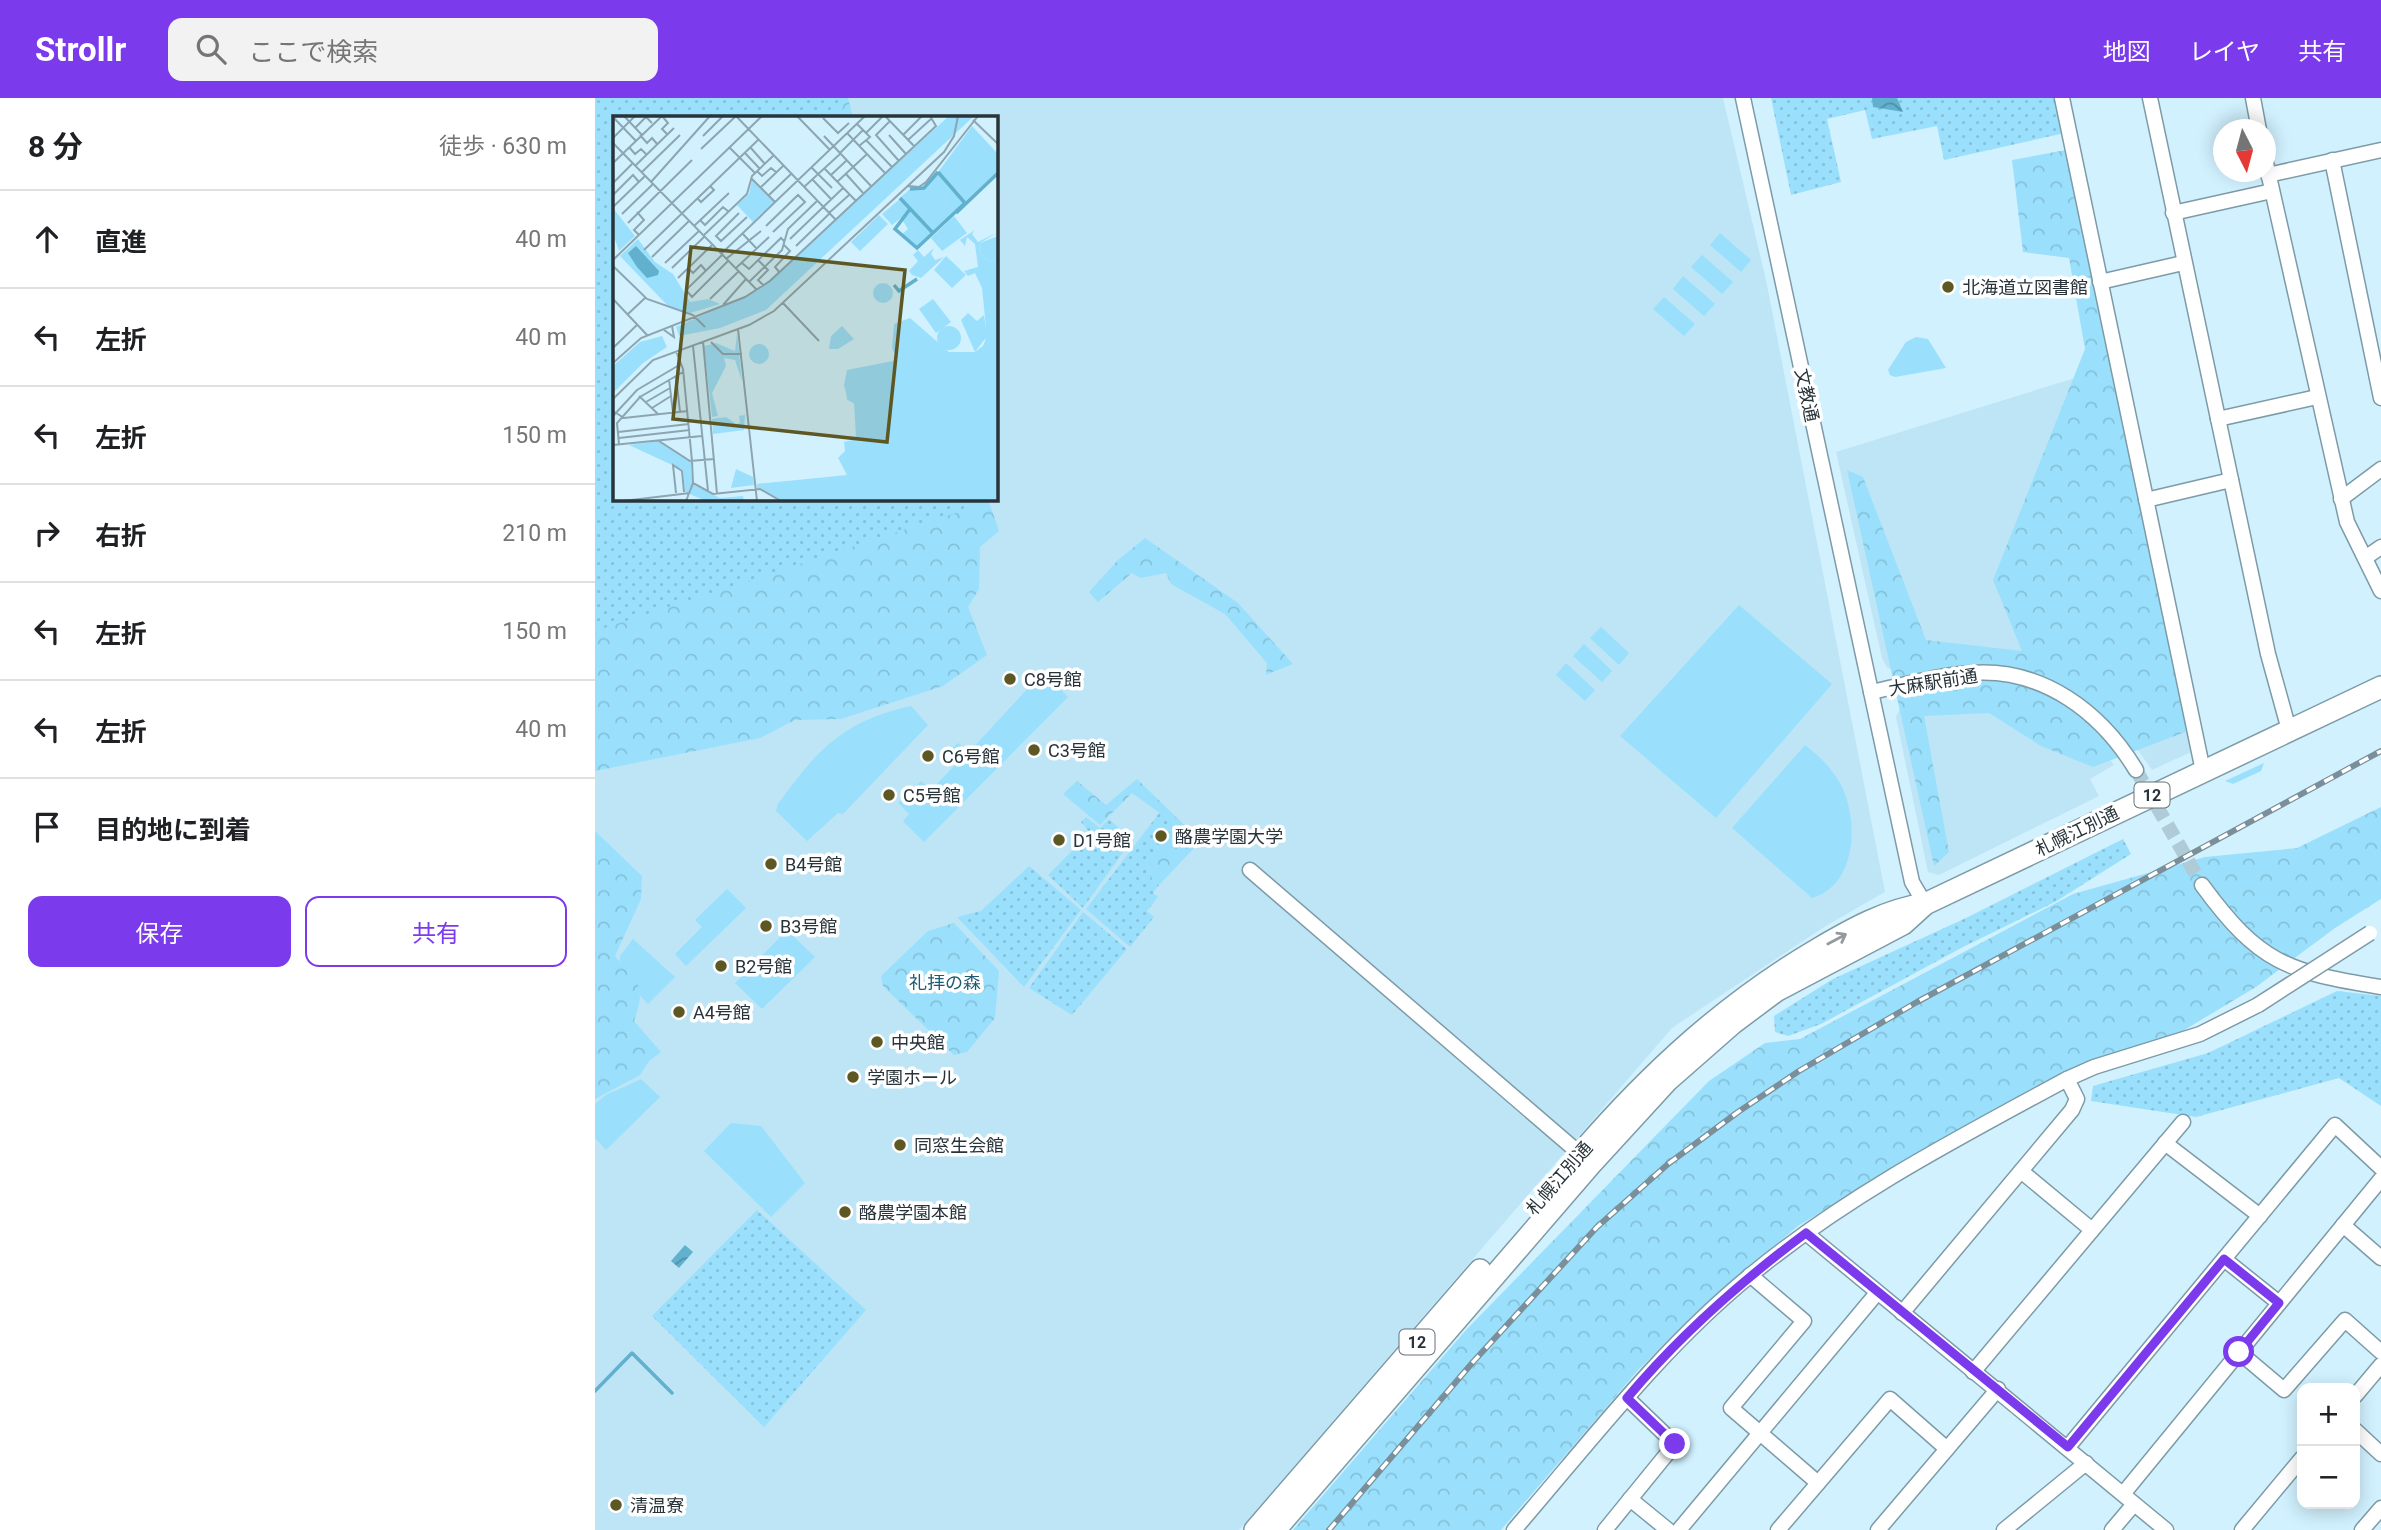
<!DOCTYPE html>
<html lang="ja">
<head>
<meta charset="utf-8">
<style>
	body { margin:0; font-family:Roboto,"Noto Sans JP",sans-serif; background:#f2f2f2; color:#202124 }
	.controls { position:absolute; right:21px; bottom:21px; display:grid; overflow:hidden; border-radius:14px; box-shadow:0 4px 18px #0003 }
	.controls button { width:63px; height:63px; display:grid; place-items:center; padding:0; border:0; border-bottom:2px solid #e0e0e0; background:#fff; color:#202124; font:35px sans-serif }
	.compass { position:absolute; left:1618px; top:21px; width:63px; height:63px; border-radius:50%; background:#fff; box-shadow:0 4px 18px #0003; rotate:174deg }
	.stop { position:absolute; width:21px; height:21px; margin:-16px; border:5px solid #7c3aed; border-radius:50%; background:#fff }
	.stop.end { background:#7c3aed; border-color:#fff; box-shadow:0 2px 7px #0008 }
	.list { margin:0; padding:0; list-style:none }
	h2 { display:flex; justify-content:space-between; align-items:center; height:91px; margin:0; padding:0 28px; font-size:30px }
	h2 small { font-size:23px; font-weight:400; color:#757577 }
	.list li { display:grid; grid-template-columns:46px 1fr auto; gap:21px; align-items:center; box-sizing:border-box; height:98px; padding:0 28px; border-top:2px solid #e0e0e0 }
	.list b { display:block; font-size:26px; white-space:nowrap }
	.list em { font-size:23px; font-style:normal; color:#757577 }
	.actions { display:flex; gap:14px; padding:21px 28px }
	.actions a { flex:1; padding:16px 0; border:2px solid #7c3aed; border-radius:14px; text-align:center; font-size:24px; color:#7c3aed }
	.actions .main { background:#7c3aed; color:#fff }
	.icon { flex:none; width:38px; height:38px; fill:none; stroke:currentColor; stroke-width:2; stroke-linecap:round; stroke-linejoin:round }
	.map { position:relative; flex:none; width:1786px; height:1432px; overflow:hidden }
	header { display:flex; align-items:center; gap:42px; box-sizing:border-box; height:98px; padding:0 35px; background:#7c3aed; color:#fff }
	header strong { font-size:33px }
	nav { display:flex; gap:38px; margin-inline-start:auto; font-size:24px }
	.search { width:490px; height:63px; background:#f2f2f2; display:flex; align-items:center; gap:18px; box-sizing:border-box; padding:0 24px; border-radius:14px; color:#757577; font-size:26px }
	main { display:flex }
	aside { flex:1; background:#fff }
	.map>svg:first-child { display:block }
	.built { fill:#bde5f6 }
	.grass { fill:#9ae0fc }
	.forest { fill:url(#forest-crowns) }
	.park { fill:url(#park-dots) }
	.water { fill:url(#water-waves) }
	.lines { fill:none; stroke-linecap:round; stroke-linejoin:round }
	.stream { stroke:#60b0ce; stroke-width:3.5 }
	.minor-tunnel { stroke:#afcbd7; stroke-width:14; stroke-dasharray:14 7; stroke-linecap:butt }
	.minor-casing { stroke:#7d9ba7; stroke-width:17 }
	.highway-casing { stroke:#7d9ba7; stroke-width:24 }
	.minor { stroke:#fff; stroke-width:14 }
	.highway { stroke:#fff; stroke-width:21 }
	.rail-casing { stroke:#7a8f99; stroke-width:6 }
	.rail { stroke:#fff; stroke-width:3.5; stroke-dasharray:10; stroke-linecap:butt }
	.minor-bridge-casing { stroke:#7d9ba7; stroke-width:17; stroke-linecap:butt }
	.minor-bridge { stroke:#fff; stroke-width:14 }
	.oneway { stroke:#949a9c }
	.route { stroke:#7c3aed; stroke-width:9 }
	.poi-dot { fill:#5d5724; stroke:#fff; stroke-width:2.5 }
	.labels { text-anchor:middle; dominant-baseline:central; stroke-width:7; stroke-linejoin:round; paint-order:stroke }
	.shield { fill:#fff; stroke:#687175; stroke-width:2 }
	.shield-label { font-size:16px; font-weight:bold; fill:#28343a }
	.poi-label { font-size:18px; fill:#28343a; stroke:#fff; text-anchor:start }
	.street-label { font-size:18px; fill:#28343a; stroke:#fff }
	.park-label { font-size:18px; fill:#1d5c72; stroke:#fff }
	.inset-river { fill:none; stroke:#60b0ce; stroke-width:3.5 }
	.inset-road { fill:none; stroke:#8da5b0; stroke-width:2 }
	.view { fill:#5d5724; fill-opacity:0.15; stroke:#5d5724; stroke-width:3.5 }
	.inset-edge { fill:none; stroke:#28343a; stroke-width:3.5 }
</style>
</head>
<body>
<header>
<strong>Strollr</strong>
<div class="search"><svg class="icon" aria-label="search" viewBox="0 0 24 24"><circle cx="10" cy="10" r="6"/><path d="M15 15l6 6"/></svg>ここで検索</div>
<nav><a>地図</a><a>レイヤ</a><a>共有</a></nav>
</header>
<main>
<aside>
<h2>8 分<small>徒歩 · 630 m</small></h2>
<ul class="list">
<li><svg class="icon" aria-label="ahead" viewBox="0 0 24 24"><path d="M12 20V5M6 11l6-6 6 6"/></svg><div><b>直進</b></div><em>40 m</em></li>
<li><svg class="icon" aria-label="left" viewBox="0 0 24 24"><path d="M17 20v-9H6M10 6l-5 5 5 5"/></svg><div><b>左折</b></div><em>40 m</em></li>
<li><svg class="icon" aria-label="left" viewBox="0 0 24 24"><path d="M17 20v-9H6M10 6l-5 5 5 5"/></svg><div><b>左折</b></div><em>150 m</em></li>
<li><svg class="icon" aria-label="right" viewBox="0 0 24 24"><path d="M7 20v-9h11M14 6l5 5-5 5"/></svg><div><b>右折</b></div><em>210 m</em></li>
<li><svg class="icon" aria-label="left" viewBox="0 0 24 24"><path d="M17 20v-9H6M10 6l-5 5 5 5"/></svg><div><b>左折</b></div><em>150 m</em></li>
<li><svg class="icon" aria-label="left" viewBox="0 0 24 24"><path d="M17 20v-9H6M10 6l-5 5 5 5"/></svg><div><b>左折</b></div><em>40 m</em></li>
<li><svg class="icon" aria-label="arrive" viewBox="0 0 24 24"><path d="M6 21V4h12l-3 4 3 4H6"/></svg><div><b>目的地に到着</b></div></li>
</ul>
<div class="actions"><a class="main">保存</a><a>共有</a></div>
</aside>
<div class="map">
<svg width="1786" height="1432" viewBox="0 0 1786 1432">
	<defs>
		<pattern id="forest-crowns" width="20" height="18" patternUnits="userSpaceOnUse" patternTransform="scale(1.75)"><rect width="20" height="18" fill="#9ae0fc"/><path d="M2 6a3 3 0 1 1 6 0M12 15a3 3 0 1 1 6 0" fill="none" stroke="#85c1d9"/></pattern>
		<pattern id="park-dots" width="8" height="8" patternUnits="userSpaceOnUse" patternTransform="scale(1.75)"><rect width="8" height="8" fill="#9ae0fc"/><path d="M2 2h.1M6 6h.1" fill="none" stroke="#85c1d9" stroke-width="1.8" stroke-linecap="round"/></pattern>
		<pattern id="water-waves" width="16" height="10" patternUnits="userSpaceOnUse" patternTransform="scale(1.75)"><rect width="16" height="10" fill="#60b0ce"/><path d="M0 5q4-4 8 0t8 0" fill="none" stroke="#4f90a8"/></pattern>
	</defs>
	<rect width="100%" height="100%" fill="#d1f1fe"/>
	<g class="built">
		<path d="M202,0H1128L1171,182L1290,794L1229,829L1077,930L644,1432H0V649L292,401H401V19H205Z"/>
		<path d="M1522,267L1597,650L1596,654L1557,672L1524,625L1292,570L1287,560L1241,354Z"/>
		<path d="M1346,593L1502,643L1519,667L1495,681L1504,698L1344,777L1333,774L1301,619L1307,606Z"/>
	</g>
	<g class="grass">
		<path d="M1125,135L1156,162L1146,174L1115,147Z"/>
		<path d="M1107,157L1138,184L1127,196L1096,169Z"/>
		<path d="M1088,178L1120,206L1109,218L1078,191Z"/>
		<path d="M1069,199L1100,226L1089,238L1058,211Z"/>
		<path d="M1321,239L1333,241L1351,270L1300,279L1295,277L1293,272L1311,244Z"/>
		<path d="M1144,507L1237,586L1121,720L1025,638Z"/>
		<path d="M1006,529L1034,555L1024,567L995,540Z"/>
		<path d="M989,546L1017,573L1007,584L978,558Z"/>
		<path d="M971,565L1000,592L990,603L961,577Z"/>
		<path d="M448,574L473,599L329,744L308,723L314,716L303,705L326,683L336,692L363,664L353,654L363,645L374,654Z"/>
		<path d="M316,608L333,627L248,716L243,715L212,743L181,713L183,706C222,652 248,623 316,608Z"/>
		<path d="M1210,647C1225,659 1237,670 1246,687C1264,723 1262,787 1217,800L1137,730Z"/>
		<path d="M1669,665L1666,673L1638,686L1630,683Z"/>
		<path d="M132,791L151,810L91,868L80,856L107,829L100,822Z"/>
		<path d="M192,832L220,859L167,911L140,885Z"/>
		<path d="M38,841L80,879L53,906L24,876L25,858Z"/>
		<path d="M46,981L65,999L11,1052L0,1040V1006L11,997Z"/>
		<path d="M136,1025L166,1028L210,1085L176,1119L109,1053Z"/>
	</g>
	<g class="forest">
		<path d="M0,0H253L258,19H19V401H393L404,433L385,449L384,491L373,509L392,557L348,588L246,621L200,622L165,640L0,673Z"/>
		<path d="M1471,52L1593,633L1498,669L1446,648L1394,615L1329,618L1354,754L1339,768L1252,372L1268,379L1331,542L1427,553L1398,482L1490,251L1474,160L1428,154L1417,62Z"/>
		<path d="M550,440L643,505L698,566L671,577L672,565L630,516L576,486L571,475L545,480L537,475L503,504L494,494L523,462Z"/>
		<path d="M542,681L606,743L564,787L556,781L551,764L580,726L537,695L505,727L468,696L482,683L511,707Z"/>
		<path d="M1786,709V801L1740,830L1661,889L1576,940L1471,985L1288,1076L1203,1128L1123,1195L1044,1271L906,1432H698L871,1232L1114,983L1170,945L1205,941L1478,796L1610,759L1702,750Z"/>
		<path d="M0,733L47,778L46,801L20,858C43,886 52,885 39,923L66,954L54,963L45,977L0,1001Z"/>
		<path d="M359,825L404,873L400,920L372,954L359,957L288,888L286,878L333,833Z"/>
	</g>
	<g class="park">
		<path d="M0,0H242L252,19H19V401H390L391,405L0,533Z"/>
		<path d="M1176,0H1463L1470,35L1349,62L1342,28L1277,41L1270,12L1232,21L1246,84L1196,97Z"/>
		<path d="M565,714L580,726L551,764L556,781L564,787L558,795L563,799L552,813L559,819L535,849L491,811Z"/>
		<path d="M491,719L505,730L514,721L537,742L488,810L453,777L495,735L486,724Z"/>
		<path d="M1528,741L1536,756L1460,804L1368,849L1226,926L1193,938L1180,934L1179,918L1238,881L1371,820Z"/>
		<path d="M434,768L486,812L429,889L362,819L386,813Z"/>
		<path d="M488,814L532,851L477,917L434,890Z"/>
		<path d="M1742,893L1786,898V1008L1744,980L1601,1019L1496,1003L1498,988L1613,955Z"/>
		<path d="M162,1112L271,1212L169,1329L57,1218Z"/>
	</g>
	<g class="water">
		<path d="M1277,0H1302L1308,14L1278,9Z"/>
		<path d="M90,1147L98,1154L84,1170L76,1163Z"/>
	</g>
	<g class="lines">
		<path class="stream" d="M0,1293L37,1255L77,1295"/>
		<path class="minor-tunnel" d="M1541,672L1607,787"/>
		<defs>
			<g id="minor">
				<path d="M1148,0L1317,784L1330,806"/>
				<path d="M1467,0L1608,673"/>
				<path d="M1555,0L1673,556L1694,632"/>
				<path d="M1658,0L1664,32"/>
				<path d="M1737,62L1786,300"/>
				<path d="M1671,65L1752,424L1786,493"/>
				<path d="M1673,77L1786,52"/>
				<path d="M1578,115L1677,93"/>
				<path d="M1505,184L1588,165"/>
				<path d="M1623,321L1722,299"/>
				<path d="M1746,401L1786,371"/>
				<path d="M1551,402L1636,382"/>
				<path d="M1770,460L1786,449"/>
				<path d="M1276,594C1309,587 1343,577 1377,575C1448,570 1506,614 1541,672"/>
				<path d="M655,772L991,1061"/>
				<path d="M1607,787C1664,865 1692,874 1786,889"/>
				<path d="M1570,1045L1665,1118"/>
				<path d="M1426,1073L1497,1132"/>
				<path d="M1748,1127L1786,1160"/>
				<path d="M1211,1135L1571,1432"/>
				<path d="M1629,1161L1684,1205"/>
				<path d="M1155,1177L1209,1223L1136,1310L1223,1385"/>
				<path d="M1307,1215L1477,1012L1482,1001L1472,981"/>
				<path d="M1644,1254L1689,1292L1750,1222L1786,1254"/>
				<path d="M1378,1274L1588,1024"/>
				<path d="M1760,1298L1786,1267"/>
				<path d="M1760,1332L1786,1356"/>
				<path d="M1473,1349L1740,1027L1786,1070"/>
				<path d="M1528,1396L1786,1081"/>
				<path d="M1035,1401L1073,1432"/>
				<path d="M919,1432C995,1344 1066,1250 1157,1176C1253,1097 1363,1040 1472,981L1499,969L1605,936L1663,907"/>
				<path d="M1010,1432L1080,1346L1032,1300"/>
				<path d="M1084,1432L1282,1195"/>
				<path d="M1183,1432L1295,1301L1352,1351"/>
				<path d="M1283,1432L1403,1291"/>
				<path d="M1409,1432L1491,1365"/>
				<path d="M1517,1432L1539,1406"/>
				<path d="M1647,1432L1707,1360"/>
				<path d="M1767,1432L1786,1410"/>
			</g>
			<g id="highway">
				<path d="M986,1055C1056,974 1131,905 1223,851C1257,831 1291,812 1330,806"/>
				<path d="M660,1432L885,1172"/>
				<path d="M680,1432L996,1066L1073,982L1138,925L1181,893L1308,826L1330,806L1786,589"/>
			</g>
		</defs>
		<use href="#minor" class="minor-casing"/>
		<use href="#highway" class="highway-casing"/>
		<use href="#minor" class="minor"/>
		<use href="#highway" class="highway"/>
		<defs>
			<path id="rail" d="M734,1432L878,1264L1002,1129L1073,1066L1143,1014L1204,973L1322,904L1786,653"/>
		</defs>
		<use href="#rail" class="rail-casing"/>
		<use href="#rail" class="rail"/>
		<defs>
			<path id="minor-bridge" d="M1663,907L1775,835"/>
		</defs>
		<use href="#minor-bridge" class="minor-bridge-casing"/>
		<use href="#minor-bridge" class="minor-bridge"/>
	</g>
	<defs><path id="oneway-shaft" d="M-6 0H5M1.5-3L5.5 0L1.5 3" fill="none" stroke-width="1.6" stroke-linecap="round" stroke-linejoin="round" transform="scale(1.75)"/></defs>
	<use class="oneway" href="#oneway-shaft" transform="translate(1242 841) rotate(-28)"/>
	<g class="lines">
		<path class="route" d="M1080,1346L1032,1300C1085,1237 1145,1184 1211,1135L1473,1349L1629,1161L1684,1205L1644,1254"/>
	</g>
	<g class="poi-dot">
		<circle cx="1353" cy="189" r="7"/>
		<circle cx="415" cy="581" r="7"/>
		<circle cx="439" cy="652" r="7"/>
		<circle cx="333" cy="658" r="7"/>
		<circle cx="294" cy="697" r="7"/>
		<circle cx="566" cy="738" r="7"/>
		<circle cx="464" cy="742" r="7"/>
		<circle cx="176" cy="766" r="7"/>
		<circle cx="171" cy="828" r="7"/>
		<circle cx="126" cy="868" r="7"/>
		<circle cx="84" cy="914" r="7"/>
		<circle cx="282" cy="944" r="7"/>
		<circle cx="258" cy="979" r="7"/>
		<circle cx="305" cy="1047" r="7"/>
		<circle cx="250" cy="1114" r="7"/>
		<circle cx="21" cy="1407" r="7"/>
	</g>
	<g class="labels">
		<g class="shield">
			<rect x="1539.5" y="684.5" width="35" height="25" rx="5"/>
			<rect x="804.5" y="1231.5" width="35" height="25" rx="5"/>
		</g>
		<g class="shield-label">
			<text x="1557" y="697">12</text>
			<text x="822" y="1244">12</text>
		</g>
		<g class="poi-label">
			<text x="1367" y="189">北海道立図書館</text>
			<text x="429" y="581">C8号館</text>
			<text x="453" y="652">C3号館</text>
			<text x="347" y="658">C6号館</text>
			<text x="308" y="697">C5号館</text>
			<text x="580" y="738">酪農学園大学</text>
			<text x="478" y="742">D1号館</text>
			<text x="190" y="766">B4号館</text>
			<text x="185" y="828">B3号館</text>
			<text x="140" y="868">B2号館</text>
			<text x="98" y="914">A4号館</text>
			<text x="296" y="944">中央館</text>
			<text x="272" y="979">学園ホール</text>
			<text x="319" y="1047">同窓生会館</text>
			<text x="264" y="1114">酪農学園本館</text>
			<text x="35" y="1407">清温寮</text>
		</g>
		<g class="street-label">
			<text transform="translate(1212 297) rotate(78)">文教通</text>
			<text transform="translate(1338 584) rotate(-9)">大麻駅前通</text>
			<text transform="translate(1482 733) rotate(-26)">札幌江別通</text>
			<text transform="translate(964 1080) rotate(-49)">札幌江別通</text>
		</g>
		<g class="park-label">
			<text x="350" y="884">礼拝の森</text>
		</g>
	</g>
	<g transform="translate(18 18)">
		<rect width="385" height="385" fill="#d1f1fe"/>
		<path d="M359,10L385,38V55L353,85L326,55ZM325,56L352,86L320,116L288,81L297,73L313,70ZM287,83L296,93L293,97L297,95L319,117L304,132L288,119L295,113L288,102L279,109L269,98ZM266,99L275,108L247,135L238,126ZM341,100L354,117L329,135L318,122ZM385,120V141L376,146L368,138L367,127ZM333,140L353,159L339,172L321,154ZM320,183L338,206L323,217L306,193ZM355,197L364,205L371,199L374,220L362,236L348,204ZM324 222a12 12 0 1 1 24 0a12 12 0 1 1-24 0ZM136 238a10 10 0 1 1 20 0a10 10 0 1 1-20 0Z" fill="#9ae0fc"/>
		<path d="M336,0H361L153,194L107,212L66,220L63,211L144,175ZM362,114L359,118L365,126L385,116L367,127L368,138L376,146L385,141V385H169L144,368L234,359L225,342L232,335L231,326L244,323L242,288L235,284L231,269L234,254L285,244L279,232L281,208L297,202L336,236H362L370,230L374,220L369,172L362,157L355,160L351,155L365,151L362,128L354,121L352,130L347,124L330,135ZM321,132L318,138L322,144L331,141L308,162L299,159L296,155L305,145L300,139L305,134L311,141ZM124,217L129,265L122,244L111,242L113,250L99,277L105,300L99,301L91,230L103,227L122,235ZM49,220L54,231L30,247L0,277V250L27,226ZM123,353L140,361L141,369L118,372Z" fill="#9ae0fc"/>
		<path d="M139,64L161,86L140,106L124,89L136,78ZM0,92L22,120L6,135L0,118ZM25,123L42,146L60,158L77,186L95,183L107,188L77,197L55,190L7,140ZM260 177a10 10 0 1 1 20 0a10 10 0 1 1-20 0ZM373,195L385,202V385H171L144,372V368L245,360L241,285L234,284L233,272L372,242ZM229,210L241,223L225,233H216L218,220ZM132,299L131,314L100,318L99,303L113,301L123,308L127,307L126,300ZM45,325L78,346L79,368L107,382L130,380L131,385H93L72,376L70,354L16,329Z" fill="#9ae0fc"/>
		<path d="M23,130L46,155L45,159L34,162L24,151L15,137Z" fill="#60b0ce"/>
		<path class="inset-river" d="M297,73L311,72L325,56M287,82L319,116M297,93L282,113L304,132L352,87L325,56M343,97L385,57M281,169L286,175L304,163"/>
		<path class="inset-road" d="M11,0L29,19M49,0L55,7L49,13L55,19M123,0L223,104M184,0L217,34M272,0L301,30M0,1L23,25M210,2L225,17L236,7M360,4L385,28M277,5L263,19L286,45M244,8L257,21L246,30M22,12L33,1L39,7M234,17L272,57M253,17L270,0M27,19L34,27L39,22L45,29M276,19L293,38M290,19L309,0M90,20L110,0M211,20L258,70M0,22L22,0M253,24L279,51M295,24L319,2M0,27L144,174M16,31L22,38L28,33L34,39M137,31L152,48M117,32L142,57M88,33L123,0M132,37L147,53M227,37L250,14M0,47L49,0M22,50L61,12M199,52L219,72M211,52L243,85M144,55L149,60L158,52L163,56M29,56L67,19M233,58L251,78M218,59L234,44M139,63L162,86M199,63L218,83M38,66L97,0M224,66L254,38M0,67L19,48M295,70L306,71L313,66L365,0M148,71L170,50M191,71L227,38M0,79L20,59L26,66M156,79L178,58M85,83L88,86L101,74L97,70M0,91L32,60M24,96L31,104L21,114L26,119M126,97L103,120L108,125L134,101M216,97L236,79M9,98L40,68M87,104L92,109L110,91L116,96M15,107L79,44M81,110L116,77M153,110L185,79L192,86L160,116M129,117L144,133M90,120L134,78L139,60L160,40M177,123L230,72M183,130L216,98M31,134L145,24M108,138L252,0M109,139L73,174L79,181L115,145M39,141L76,105M113,143L148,115M0,144L149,0M145,144L155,154L145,164L151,170M52,147L86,115M129,147L136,153L168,122L171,125M0,150L34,183L80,199L92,211M59,152L91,121M75,152L80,157L88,149L93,155M122,153L156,121M167,157L162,151L177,135L171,129M65,162L99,129M136,166L169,134L175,113L204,85M0,183L35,220M97,183L125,156M170,187L206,225M110,189L133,163M15,198L32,182M125,213L144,385M51,214L61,221L59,210M90,225L104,378M98,226L110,238H129M80,230L95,375M1,231L25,208M63,235L70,253L79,345L80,367L73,385M0,247L28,222L132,181L157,165L323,10L317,0M63,260L67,296M56,263L60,297M26,280L45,298M0,283L40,244L136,209L161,195L331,36L341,20L345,0M33,286L57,272M39,292L58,280M0,295L11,302L75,295M0,300L24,274L68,248M5,316L76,308M6,322L77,314M46,325L77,345L101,343M6,328L4,307L27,281L70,256M0,329L89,320M80,367L100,378L147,373L168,385M63,377L60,349L69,355L71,376M10,385L77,377"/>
		<path class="view" d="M78,131L292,154L274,326L60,303Z"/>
		<rect width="385" height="385" class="inset-edge"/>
	</g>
</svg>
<div class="controls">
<button>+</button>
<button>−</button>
</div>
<svg class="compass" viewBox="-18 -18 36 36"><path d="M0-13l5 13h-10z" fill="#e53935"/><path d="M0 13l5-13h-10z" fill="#757577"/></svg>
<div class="stop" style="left:1644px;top:1254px"></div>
<div class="stop end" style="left:1080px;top:1346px"></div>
</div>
</main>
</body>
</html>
